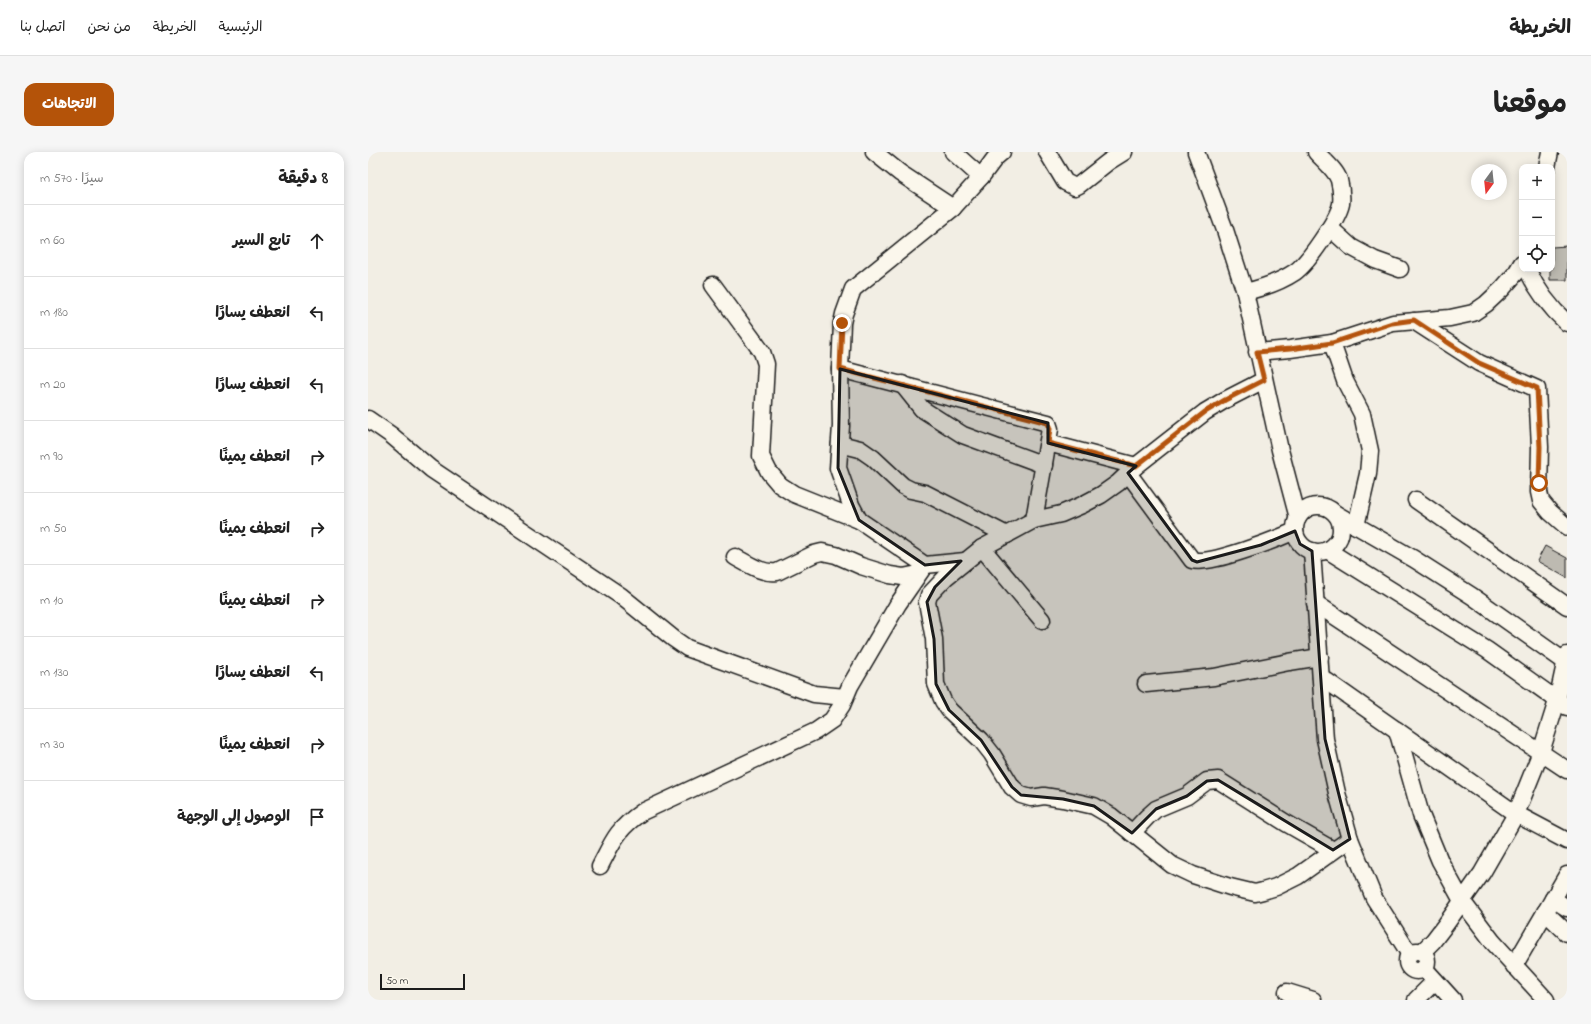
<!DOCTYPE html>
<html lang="ar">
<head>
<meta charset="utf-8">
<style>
	body { margin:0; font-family:"Indie Flower","Playpen Sans Arabic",sans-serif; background:#f6f6f6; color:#222; direction:rtl }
	.controls { position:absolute; right:12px; top:12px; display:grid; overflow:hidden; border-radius:8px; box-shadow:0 2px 10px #0003 }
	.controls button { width:36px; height:36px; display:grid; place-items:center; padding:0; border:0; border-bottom:1px solid #e0e0e0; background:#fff; color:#222; font:20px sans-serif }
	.compass { position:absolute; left:1103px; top:12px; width:36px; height:36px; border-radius:50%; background:#fff; box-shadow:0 2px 10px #0003; rotate:195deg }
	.scale { position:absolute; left:12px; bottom:10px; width:85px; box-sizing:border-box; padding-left:4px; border:2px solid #1c1c1c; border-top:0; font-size:11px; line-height:14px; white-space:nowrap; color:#1c1c1c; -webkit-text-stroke:3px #fbf7ec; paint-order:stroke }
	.stop { position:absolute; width:12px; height:12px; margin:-9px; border:3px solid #b45309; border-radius:50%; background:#fff }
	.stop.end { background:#b45309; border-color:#fff; box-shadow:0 1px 4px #0008 }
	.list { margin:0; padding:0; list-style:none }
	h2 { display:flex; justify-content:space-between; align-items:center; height:52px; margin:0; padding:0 16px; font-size:17px }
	h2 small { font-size:13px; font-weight:400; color:#767676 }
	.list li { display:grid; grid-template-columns:26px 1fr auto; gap:12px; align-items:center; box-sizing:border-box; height:72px; padding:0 16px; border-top:1px solid #e0e0e0 }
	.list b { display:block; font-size:15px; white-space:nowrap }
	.list em { font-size:13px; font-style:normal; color:#767676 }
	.icon { flex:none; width:22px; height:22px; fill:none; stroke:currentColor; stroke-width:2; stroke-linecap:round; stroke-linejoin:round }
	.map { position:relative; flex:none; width:1199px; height:848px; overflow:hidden; direction:ltr; border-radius:12px }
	header { display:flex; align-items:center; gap:24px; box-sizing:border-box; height:56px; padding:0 20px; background:#fff; border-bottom:1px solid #e0e0e0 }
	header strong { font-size:19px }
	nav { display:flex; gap:22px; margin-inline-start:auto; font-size:14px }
	.intro { display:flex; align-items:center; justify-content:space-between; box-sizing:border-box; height:96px; padding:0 24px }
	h1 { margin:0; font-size:28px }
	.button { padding:10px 18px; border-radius:12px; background:#b45309; color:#fff; font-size:14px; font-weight:700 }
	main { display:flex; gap:24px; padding:0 24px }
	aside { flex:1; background:#fff; border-radius:12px; box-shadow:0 2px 10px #0003 }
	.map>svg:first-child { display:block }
	.building { fill:#bdbab1; stroke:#1c1c1c }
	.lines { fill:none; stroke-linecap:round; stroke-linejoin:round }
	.minor-casing { stroke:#1c1c1c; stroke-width:19 }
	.minor { stroke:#fbf7ec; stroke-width:16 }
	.route { stroke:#b45309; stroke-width:5 }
	.marked { fill:#1c1c1c; fill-opacity:0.2; stroke:#1c1c1c; stroke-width:3; stroke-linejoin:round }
</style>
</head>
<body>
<header>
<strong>الخريطة</strong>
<nav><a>الرئيسية</a><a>الخريطة</a><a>من نحن</a><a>اتصل بنا</a></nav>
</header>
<div class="intro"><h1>موقعنا</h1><a class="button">الاتجاهات</a></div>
<main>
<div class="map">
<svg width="1199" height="848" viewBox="0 0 1199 848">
	<rect width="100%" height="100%" fill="#f2eee4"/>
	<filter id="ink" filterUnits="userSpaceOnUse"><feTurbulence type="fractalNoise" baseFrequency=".025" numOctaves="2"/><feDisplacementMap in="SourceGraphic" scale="8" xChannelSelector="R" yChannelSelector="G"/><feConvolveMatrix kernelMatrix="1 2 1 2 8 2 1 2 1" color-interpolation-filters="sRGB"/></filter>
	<g filter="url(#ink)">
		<g class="building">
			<path d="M1199,94V128H1182V117H1184V95Z"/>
			<path d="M1177,394L1199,406V426L1169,409Z"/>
		</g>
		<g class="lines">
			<defs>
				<g id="minor">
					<path d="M506,0L532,21L585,56"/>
					<path d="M585,0L613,25"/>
					<path d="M679,0L697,30L707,35L711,33L740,10L756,0"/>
					<path d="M828,0L857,78L877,140L912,298L930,366"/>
					<path d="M1179,15L1182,0"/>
					<path d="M962,76L983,95L1007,108L1032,117"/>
					<path d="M1159,117C1169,138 1181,155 1199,171"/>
					<path d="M345,133L394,200L398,212L393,304L401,320L412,333L426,342L491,368"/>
					<path d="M877,140C894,136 912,130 927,120C940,111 970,67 973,52C974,44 973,36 971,28C968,18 955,8 948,0"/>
					<path d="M1046,169L1111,211L1169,237L1172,295L1171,340L1173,349L1182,360L1199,375"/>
					<path d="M964,191L977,229L994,262L1002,299L1000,322L988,374"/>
					<path d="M889,200L922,197L964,191L1025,171L1082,166L1105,161L1118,152L1134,137L1148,121L1154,111"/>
					<path d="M472,217L680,271L682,277L666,368"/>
					<path d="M896,228L857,248L837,260L768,314L750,331L733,343L714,353L693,362L666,368L614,396L578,425L561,443L559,450L566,487L568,532L575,549L581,558L613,588L624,602L644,635L653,643L663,646L676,644L695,647L726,654L743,664L804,713L825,723L862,735L887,741L895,739L908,735L930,724L982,687"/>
					<path d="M534,232L554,257L595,283L676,313"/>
					<path d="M0,267L23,283L63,317L253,444L306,487L319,496L446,542L477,545"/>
					<path d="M680,291L768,314"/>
					<path d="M472,292L492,297L505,306L535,334L543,338L557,341L639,383"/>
					<path d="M760,321L824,408C841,414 909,387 927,379"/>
					<path d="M1048,348L1199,454"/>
					<circle cx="950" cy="377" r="23"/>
					<path d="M968,362L1046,407L1104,444L1199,511"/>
					<path d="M614,396L674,468"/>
					<path d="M959,398L1119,498L1199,555"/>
					<path d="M944,399L957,587L969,641L982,687L1006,746L1041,801"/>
					<path d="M367,405C380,412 394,422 409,420L446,402L454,400L468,403L493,414L522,423L535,425L550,422"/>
					<path d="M597,409L557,413L491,368L483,353L470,316L473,274L472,217L474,171L476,162L485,137L585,56L613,25L627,6L634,0"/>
					<path d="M947,451L1199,618"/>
					<path d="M953,525L1148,662L1199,689"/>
					<path d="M778,532L846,525L921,510L952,505"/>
					<path d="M1029,578L1053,663L1072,709L1094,749L1125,790L1178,848"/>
					<path d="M764,681L779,665L788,657L819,644L839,629L850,628L918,671L965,698"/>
					<path d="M232,714C245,689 249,677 274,660L448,579L464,568L474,553L482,534L530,452L557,413"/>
					<path d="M1185,747L1199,756"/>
					<path d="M1177,760L1199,781"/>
					<circle cx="1049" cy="809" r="10"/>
					<path d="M1054,800L1065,789L1078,772L1114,721L1148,662L1173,600L1189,549L1199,503"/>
					<path d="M1146,814L1199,723"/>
					<path d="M1056,816L1085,848"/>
					<path d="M919,840L945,848"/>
					<path d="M1048,848L1067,829"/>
				</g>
			</defs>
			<use href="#minor" class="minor-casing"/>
			<use href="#minor" class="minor"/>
		</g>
	</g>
	<g class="lines" filter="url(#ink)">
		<path class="route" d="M474,171L472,217L680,271L682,277L680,291L768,314L837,260L857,248L896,228L889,200L922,197L964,191L1024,171L1046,168L1111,211L1169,236L1172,295L1171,331"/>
	</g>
	<path class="marked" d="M472,217L680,271V291L768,314L760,321L824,408L829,410L893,393L927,379L932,392L944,399L957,587L982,687L965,698L850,628L839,629L819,644L788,657L764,681L726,654L695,647L653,643L644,635L613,588L581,558L568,532L566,487L559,450L567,435L593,409L557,413L491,368L470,316Z"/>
</svg>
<div class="controls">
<button>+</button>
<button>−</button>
<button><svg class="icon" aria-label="locate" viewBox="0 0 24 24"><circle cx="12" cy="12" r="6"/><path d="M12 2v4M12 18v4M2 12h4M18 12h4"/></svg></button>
</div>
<svg class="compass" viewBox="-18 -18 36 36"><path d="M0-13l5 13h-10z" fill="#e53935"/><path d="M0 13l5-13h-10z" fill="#767676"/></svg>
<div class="scale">50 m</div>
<div class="stop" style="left:1171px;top:331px"></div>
<div class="stop end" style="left:474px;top:171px"></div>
</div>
<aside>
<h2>8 دقيقة<small>سيرًا · 570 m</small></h2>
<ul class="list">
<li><svg class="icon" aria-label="ahead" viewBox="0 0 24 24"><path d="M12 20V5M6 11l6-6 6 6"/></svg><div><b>تابع السير</b></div><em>60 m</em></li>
<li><svg class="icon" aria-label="left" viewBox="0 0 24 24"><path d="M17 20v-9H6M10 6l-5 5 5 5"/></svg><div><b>انعطف يسارًا</b></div><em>180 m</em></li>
<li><svg class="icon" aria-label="left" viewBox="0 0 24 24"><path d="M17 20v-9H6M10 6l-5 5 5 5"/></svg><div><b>انعطف يسارًا</b></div><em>20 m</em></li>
<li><svg class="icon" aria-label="right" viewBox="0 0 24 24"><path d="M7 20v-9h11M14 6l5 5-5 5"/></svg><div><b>انعطف يمينًا</b></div><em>90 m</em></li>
<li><svg class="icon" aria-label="right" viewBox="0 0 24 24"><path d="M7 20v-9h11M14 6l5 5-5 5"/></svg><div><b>انعطف يمينًا</b></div><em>50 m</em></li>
<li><svg class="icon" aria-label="right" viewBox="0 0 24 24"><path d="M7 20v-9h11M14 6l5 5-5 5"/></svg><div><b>انعطف يمينًا</b></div><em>10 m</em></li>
<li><svg class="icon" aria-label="left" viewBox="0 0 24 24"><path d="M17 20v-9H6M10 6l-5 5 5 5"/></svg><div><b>انعطف يسارًا</b></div><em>130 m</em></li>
<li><svg class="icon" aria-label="right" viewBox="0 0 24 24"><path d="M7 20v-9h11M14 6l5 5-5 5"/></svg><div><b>انعطف يمينًا</b></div><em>30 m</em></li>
<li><svg class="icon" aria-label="arrive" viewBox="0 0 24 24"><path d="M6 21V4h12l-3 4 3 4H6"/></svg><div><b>الوصول إلى الوجهة</b></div></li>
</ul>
</aside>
</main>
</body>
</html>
